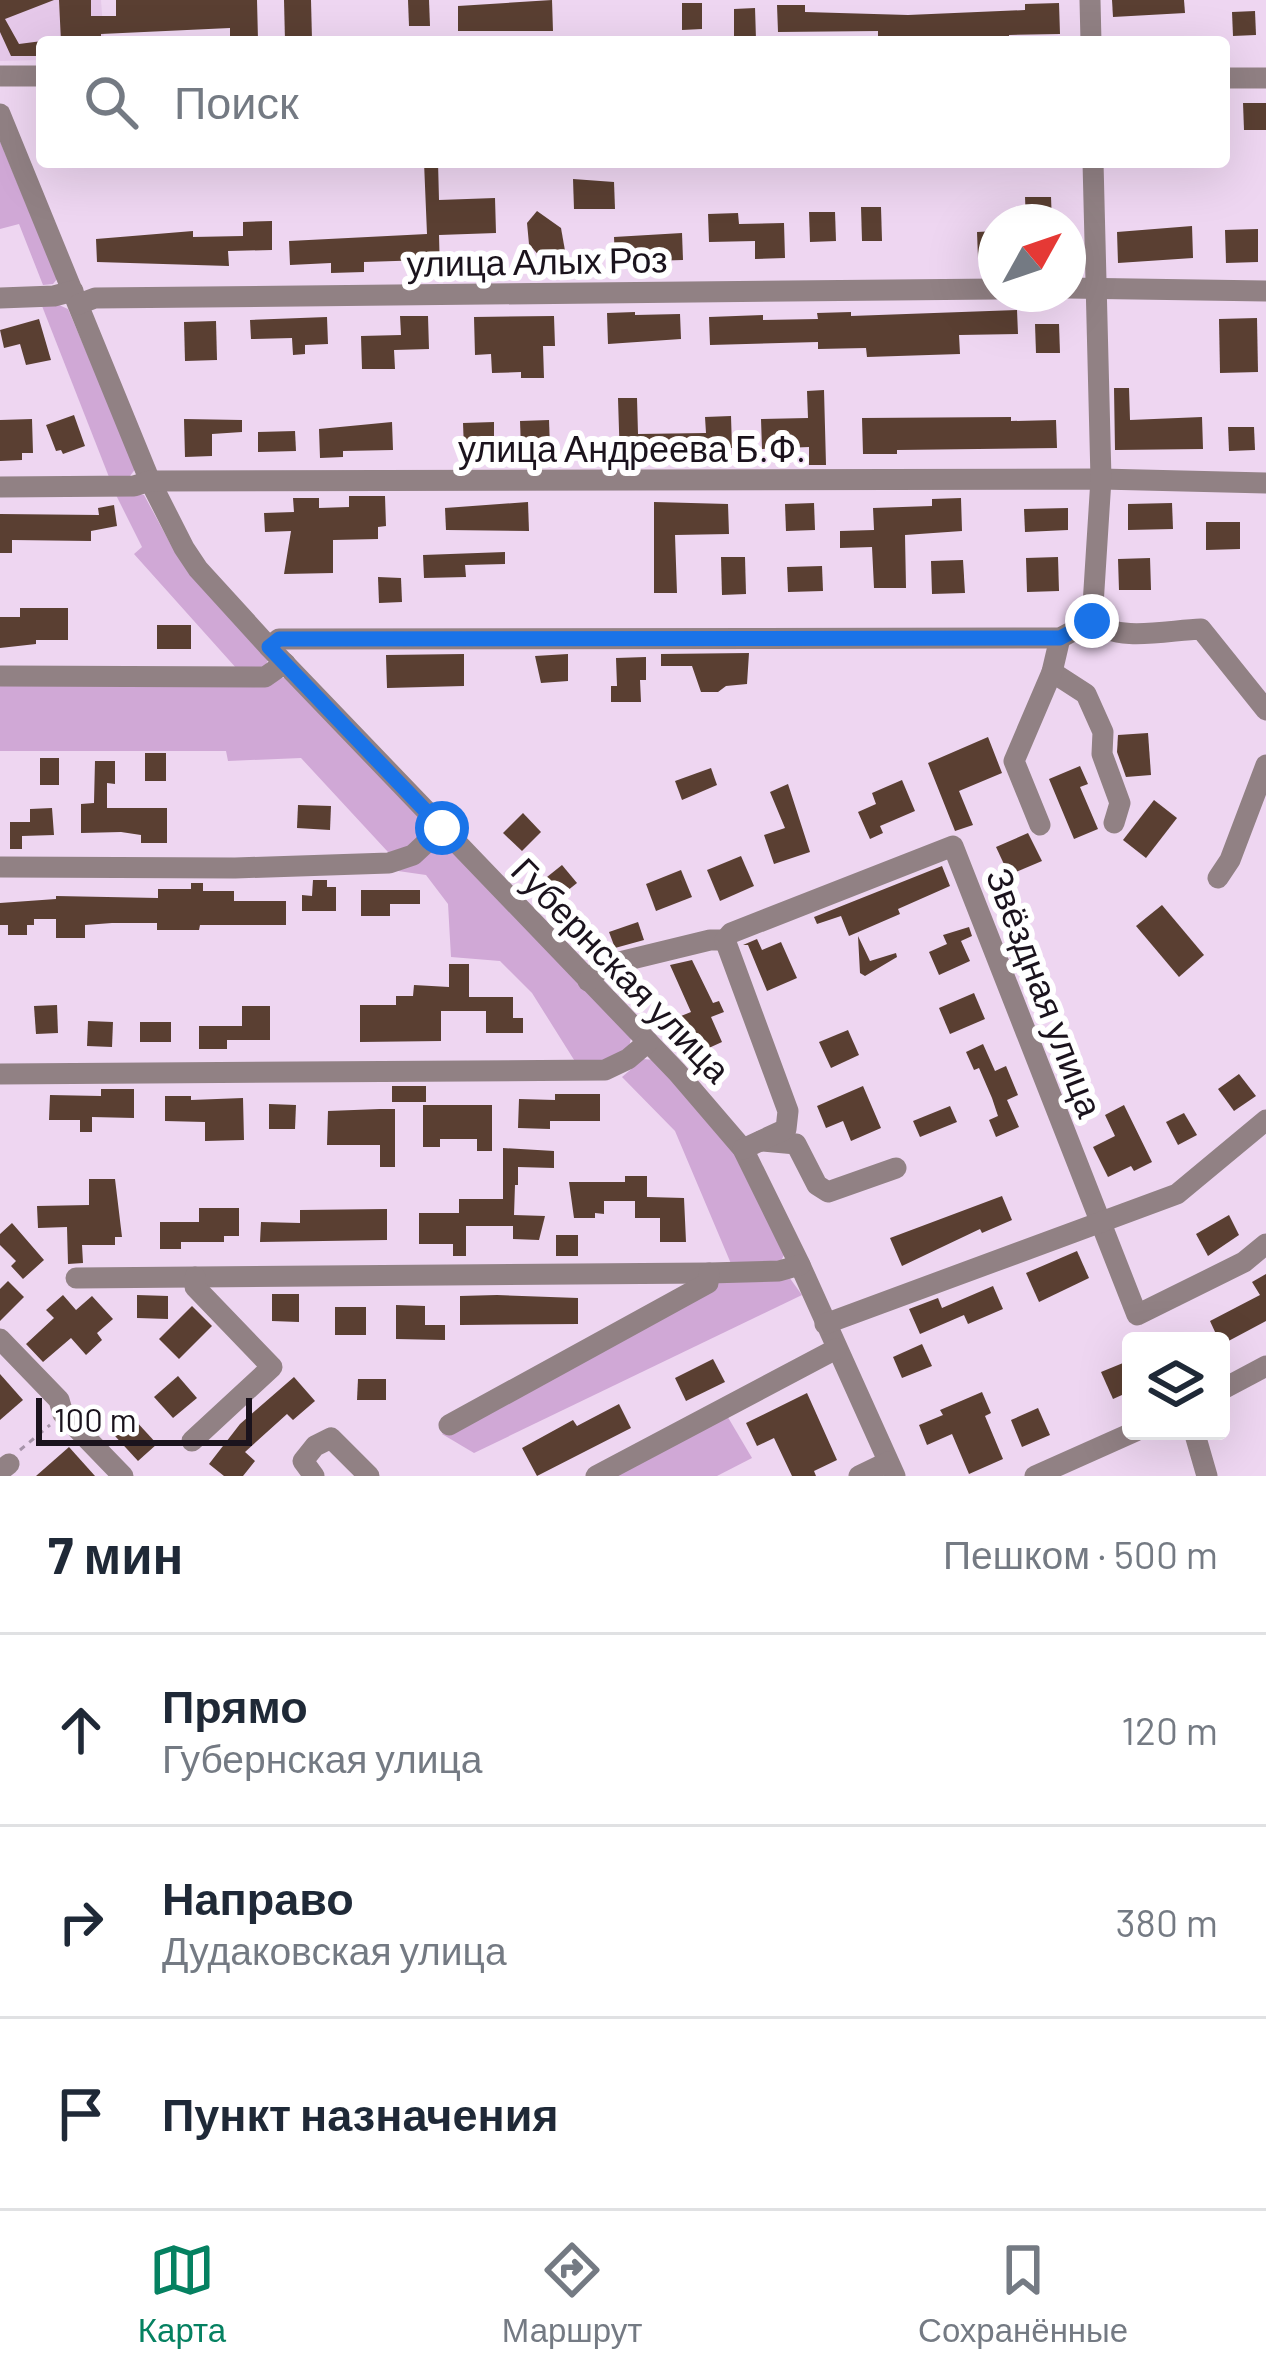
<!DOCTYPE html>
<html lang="ru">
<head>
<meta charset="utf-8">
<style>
	body { margin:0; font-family:Barlow,sans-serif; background:#f2f2f3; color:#1f2937 }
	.controls { position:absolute; right:36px; bottom:36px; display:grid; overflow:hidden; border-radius:12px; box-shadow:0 12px 48px #0002 }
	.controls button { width:108px; height:108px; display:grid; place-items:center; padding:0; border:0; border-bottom:3px solid #e0e1e3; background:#fff; color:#1f2937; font:60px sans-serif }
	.compass { position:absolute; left:978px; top:204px; width:108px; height:108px; border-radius:50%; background:#fff; box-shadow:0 12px 48px #0002; rotate:50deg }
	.scale { position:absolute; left:36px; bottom:30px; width:216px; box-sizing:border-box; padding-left:12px; border:6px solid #1b131d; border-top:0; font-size:33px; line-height:42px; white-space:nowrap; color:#1b131d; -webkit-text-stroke:9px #fff; paint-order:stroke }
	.stop { position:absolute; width:36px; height:36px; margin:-27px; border:9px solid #1a73e8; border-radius:50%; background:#fff }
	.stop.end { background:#1a73e8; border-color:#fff; box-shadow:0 3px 12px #0008 }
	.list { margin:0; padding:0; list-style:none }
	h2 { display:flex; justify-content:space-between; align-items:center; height:156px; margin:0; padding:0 48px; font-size:51px }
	h2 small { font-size:39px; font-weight:400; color:#747a83 }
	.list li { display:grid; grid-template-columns:78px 1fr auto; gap:36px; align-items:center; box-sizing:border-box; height:192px; padding:0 48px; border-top:3px solid #e0e1e3 }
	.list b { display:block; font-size:45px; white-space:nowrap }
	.list p { margin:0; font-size:39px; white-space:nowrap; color:#747a83 }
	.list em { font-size:39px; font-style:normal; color:#747a83 }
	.icon { flex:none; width:66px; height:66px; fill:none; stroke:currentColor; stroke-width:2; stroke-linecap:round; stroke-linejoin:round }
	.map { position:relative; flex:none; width:1266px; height:1476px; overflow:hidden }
	.search { position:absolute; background:#fff; box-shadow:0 12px 48px #0002; left:36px; right:36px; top:36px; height:132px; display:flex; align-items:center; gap:30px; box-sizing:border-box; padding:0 42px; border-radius:12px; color:#747a83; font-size:45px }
	.sheet { height:732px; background:#fff }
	nav { display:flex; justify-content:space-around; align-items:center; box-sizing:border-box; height:168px; border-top:3px solid #e0e1e3; background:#fff; font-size:33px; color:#747a83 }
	nav a { display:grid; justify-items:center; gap:6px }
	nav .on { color:#058161 }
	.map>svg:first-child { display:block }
	.built { fill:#e5c8e9 }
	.green { fill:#d0a8d6 }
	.building { fill:#5a3f32 }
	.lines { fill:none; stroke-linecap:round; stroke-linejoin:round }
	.path { stroke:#a693a9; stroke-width:3; stroke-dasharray:6 6; stroke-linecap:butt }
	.minor { stroke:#918184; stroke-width:21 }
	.route { stroke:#1a73e8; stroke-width:15 }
	.labels { text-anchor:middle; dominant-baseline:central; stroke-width:12; stroke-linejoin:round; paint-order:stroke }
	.street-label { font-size:36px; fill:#1b131d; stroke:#fff }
</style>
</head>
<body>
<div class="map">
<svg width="1266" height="1476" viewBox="0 0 1266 1476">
	<rect width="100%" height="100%" fill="#eed6f1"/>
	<path class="built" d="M0,0H101L104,42H42V60L0,61Z"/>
	<g class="green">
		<path d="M0,141L57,279L53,284L43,285L19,224L0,229Z"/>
		<path d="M59,305L68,309L136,468L130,476L109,477L42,306Z"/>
		<path d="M114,491L144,495L176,554L268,660L264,669H237L134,554L142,547Z"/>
		<path d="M285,678L428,827V831L409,850L387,857L388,852L301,758L228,761L226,751H0V683Z"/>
		<path d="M440,844L448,846L631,1038L629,1047L602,1062L576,1063L532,993L500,961L451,957L448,904L426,875L391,870Z"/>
		<path d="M643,1059L655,1060L735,1153L785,1253L781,1261L732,1266L675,1131L622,1077Z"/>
		<path d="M789,1277L802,1295L474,1453L442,1434L718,1280Z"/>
		<path d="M726,1414L752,1458L717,1476H608Z"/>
	</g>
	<g class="building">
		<path d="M0,0H54L5,19L19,44L42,41V56H11L0,32Z"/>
		<path d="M59,0H91V16H116V0H257L258,40H230V28L101,34V42H61Z"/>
		<path d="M284,0H311L312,40L285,41Z"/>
		<path d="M408,0H429L430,26H409Z"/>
		<path d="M552,0L553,31H458V6Z"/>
		<path d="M1112,0H1184L1185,13L1113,17Z"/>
		<path d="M682,3H702V29L682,30Z"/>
		<path d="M1059,3L1060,34L1009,35V42L878,40V31L778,32L777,5H805V12L908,15L1025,10V4Z"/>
		<path d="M755,8L756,39L734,40V9Z"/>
		<path d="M1255,11L1256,35L1233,36L1232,12Z"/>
		<path d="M1243,103H1266V130H1244Z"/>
		<path d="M424,162H438L439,200L495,198L496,233L439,235L440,274L426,275V260L364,262V272L331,273V263L290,265L289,241L427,234Z"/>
		<path d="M573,179L614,182L615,209H574Z"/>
		<path d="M1025,197H1051L1052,222H1026Z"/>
		<path d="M861,207H881L882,241H862Z"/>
		<path d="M537,211L561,228L567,262L541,258L529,244L527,223Z"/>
		<path d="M809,212H835L836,241L810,242Z"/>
		<path d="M738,213L739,224L784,223L785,258L755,259V241L709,242L708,214Z"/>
		<path d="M272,221V250L228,251L229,266L97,262L96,239L193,231V237L243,236V222Z"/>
		<path d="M1192,226L1193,258L1118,263L1117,232Z"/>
		<path d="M1258,229V262L1226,263L1225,230Z"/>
		<path d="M996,231V257L978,258L977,232Z"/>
		<path d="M682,233L683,260L615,262L614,237Z"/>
		<path d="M1017,310L1018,334L959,335L960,354L867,357L866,348L818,349V342L710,345L709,317L763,315V320L818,319L817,313L851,312V316Z"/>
		<path d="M635,312V315L680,314L681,339L608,344L607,313Z"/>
		<path d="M400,316H428L429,349L394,350L395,369H362L361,336L401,335Z"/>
		<path d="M554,316L555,346H543L544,378H521V372L492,373L491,354L475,355L474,317Z"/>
		<path d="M327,317L328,344L305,345V354L293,355L292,338L251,339L250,320Z"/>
		<path d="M1257,318L1258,372L1220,373L1219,319Z"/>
		<path d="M39,319L51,360L26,365L20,344L4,348L0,330Z"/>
		<path d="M216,321L217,360L185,361L184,322Z"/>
		<path d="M1035,324H1059L1060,353H1036Z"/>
		<path d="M1114,388H1129L1130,420L1202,417L1203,449L1115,450Z"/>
		<path d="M824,390L826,465H809V447L762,449L761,419L808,418L807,391Z"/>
		<path d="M618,398H637L638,434L706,433L705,417L731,416L732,448L688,449V458L620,462Z"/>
		<path d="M74,415L85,446L63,454L61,450L56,451L46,425Z"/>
		<path d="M1011,417V421L1056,420L1057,448L897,450V454H863L862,418Z"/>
		<path d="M32,419L33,453H22V460L0,461V420Z"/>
		<path d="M184,419L242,420V432L212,434V456L185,457Z"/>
		<path d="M549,420L550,448L521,449L520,421Z"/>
		<path d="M392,422L393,450L343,451V457L320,458L319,429Z"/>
		<path d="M494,422V449L464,450L463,423Z"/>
		<path d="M1228,427H1254L1255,450L1229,451Z"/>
		<path d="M295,431L296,451L258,452V432Z"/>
		<path d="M349,496H385L386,526L378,527V539L333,540V573L284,574L291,531L265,532L264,513L294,512L293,498H319V508L349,507Z"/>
		<path d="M961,498L962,531L905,535L906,588H874L872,547L840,548V531L874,530L873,508L932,506V499Z"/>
		<path d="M528,502L529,531L446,530L445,508Z"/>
		<path d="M654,502L728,504L729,534L675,535L677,593H654Z"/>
		<path d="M814,503L815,530L786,531L785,504Z"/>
		<path d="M1172,503L1173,529L1128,530V504Z"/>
		<path d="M114,505L117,526L91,531V541L12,540V553H0V514L99,515L98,508Z"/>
		<path d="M1068,508V530L1025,532L1024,509Z"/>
		<path d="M1206,522H1240V549L1206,550Z"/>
		<path d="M505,552V564L465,565L466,577L424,578L423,555Z"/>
		<path d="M721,557H745L746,594L722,595Z"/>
		<path d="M1058,557L1059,591L1027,592L1026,558Z"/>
		<path d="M1150,558L1151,590H1119L1118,559Z"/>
		<path d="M963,560L965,593L932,594L931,561Z"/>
		<path d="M822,566L823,591L788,592L787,567Z"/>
		<path d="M378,577L401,578L402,602L379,603Z"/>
		<path d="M20,608H68V640H36V644L0,648V617H20Z"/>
		<rect x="157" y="625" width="34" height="24"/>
		<path d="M749,653L747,684L726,686L718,692H701L692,666H661V654Z"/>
		<path d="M464,654V686L387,688L386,655Z"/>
		<path d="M568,654V681L541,683L535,656Z"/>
		<path d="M646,657V680H640L641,702H611V686H617L616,658Z"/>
		<path d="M1148,733L1151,775L1126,777L1117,752L1118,735Z"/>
		<path d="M988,737L1002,773L959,791L973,825L955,831L928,763Z"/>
		<rect x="145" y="753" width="21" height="28"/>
		<rect x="40" y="758" width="19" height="27"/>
		<path d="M95,761H115V784L107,783V808H167V843H141V835L121,832L81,833V804L94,803Z"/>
		<path d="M1080,766L1088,784L1080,787L1098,829L1074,839L1049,779Z"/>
		<path d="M711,768L717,785L682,800L675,781Z"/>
		<path d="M902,780L915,811L880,826L883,833L870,839L858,812L876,804L872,793Z"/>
		<path d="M788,784L810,852L774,864L764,835L785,828L770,792Z"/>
		<path d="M1154,800L1177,818L1146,858L1123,840Z"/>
		<path d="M298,805L331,806L330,830L297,828Z"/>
		<path d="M52,808L54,835L22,836V849H10V822H30V809Z"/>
		<path d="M523,813L541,832L522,851L503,833Z"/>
		<path d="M1028,833L1042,861L1009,875L996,847Z"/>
		<path d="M741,856L754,886L720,901L707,870Z"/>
		<path d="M562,865L577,883L557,899L542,881Z"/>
		<path d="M942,866L950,886L898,909L900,914L849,936L841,916L817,924L814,917Z"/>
		<path d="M681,870L692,897L656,911L646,884Z"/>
		<path d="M313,880H327V887H336V911H302V895L312,896Z"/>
		<path d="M191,883H203V891H234V901H286V925H200L199,930H157V923H112L85,925V938H56V919H34V925H27V935H8V925H0V903L56,899V896L158,898V889H191Z"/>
		<path d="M361,890H420V904H390V916H361Z"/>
		<path d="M1162,905L1204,955L1179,977L1136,926Z"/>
		<path d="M638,922L644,940L615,948L609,932Z"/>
		<path d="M969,927L972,936L961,941L970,961L939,975L929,952L947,944L943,935Z"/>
		<path d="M858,936L870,961L896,953L897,957L865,976L860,973Z"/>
		<path d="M757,939L762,950L781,942L797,978L767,991L748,945H743Z"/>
		<path d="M692,960L713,1003L719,1001L724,1012L711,1017L722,1042L700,1052L689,1026L675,1032L671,1020L691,1012L670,965Z"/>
		<path d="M449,964H469V997H513V1018H523V1033H486V1011H441V1041L360,1042V1005H396V996H413L414,985L449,987Z"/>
		<path d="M974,993L985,1019L950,1034L939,1008Z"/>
		<path d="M57,1005L58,1033L36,1034L34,1006Z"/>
		<path d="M242,1006H270V1040H227V1049H199V1026H242Z"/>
		<path d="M88,1021L113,1022L112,1047L87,1046Z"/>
		<rect x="140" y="1022" width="31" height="20"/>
		<path d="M848,1030L859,1055L831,1068L819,1042Z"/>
		<path d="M983,1044L995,1071L1006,1066L1018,1095L1007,1100L1019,1127L996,1137L989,1120L998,1116L992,1098L979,1068L974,1070L966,1052Z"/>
		<path d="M1239,1074L1256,1096L1234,1111L1218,1089Z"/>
		<rect x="392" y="1086" width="34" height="16"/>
		<path d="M863,1086L881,1128L851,1141L843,1121L826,1128L817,1106Z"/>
		<path d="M101,1089H134V1118L92,1117V1132H80V1120H49L50,1095L101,1096Z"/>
		<path d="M555,1094H600V1121H550V1129L518,1128L519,1099L555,1100Z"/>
		<path d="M165,1096H191V1100L243,1098L244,1140L205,1141V1122L165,1121Z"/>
		<path d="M269,1104L296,1105L295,1129H269Z"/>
		<path d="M423,1105H492V1151H477V1139H440V1147H423Z"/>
		<path d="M1124,1105L1152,1162L1134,1171L1131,1166L1108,1177L1093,1147L1115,1136L1105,1115Z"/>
		<path d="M950,1106L957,1122L920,1137L913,1121Z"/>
		<path d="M380,1109H395V1167H380V1145H327L328,1111Z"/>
		<path d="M1184,1113L1197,1135L1178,1145L1166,1122Z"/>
		<path d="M503,1148L554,1151V1168L518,1167V1185H515L514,1215L545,1216L539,1240L513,1239V1226H466V1256H453V1244H419V1213H459V1199H503Z"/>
		<path d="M625,1176H647V1197L684,1198L686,1242H660V1218H635V1201H604V1214L595,1213V1218H574L569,1182H625Z"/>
		<path d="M89,1179H115L122,1237H115V1245H82L83,1263L68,1264L67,1227L38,1228L37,1206L89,1205Z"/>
		<path d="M1002,1196L1012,1220L982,1233L980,1229L902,1266L890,1238Z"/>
		<path d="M199,1208H239V1236H224V1242H181V1249H160V1222H199Z"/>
		<path d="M387,1209V1240L260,1242L261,1222L300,1223V1210Z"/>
		<path d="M1229,1215L1239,1235L1208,1256L1196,1234Z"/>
		<path d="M12,1223L44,1260L23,1279L11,1266L16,1261L0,1245V1234Z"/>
		<rect x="556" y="1235" width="22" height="21"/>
		<path d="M1077,1251L1089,1278L1039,1302L1026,1273Z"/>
		<path d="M1266,1274V1321L1221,1345L1210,1321L1260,1295L1252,1282Z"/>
		<path d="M8,1281L24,1297L0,1321V1289Z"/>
		<path d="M993,1286L1003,1309L968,1324L964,1315L920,1334L909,1309L938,1298L942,1308Z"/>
		<path d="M272,1294H299V1322L272,1321Z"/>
		<path d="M63,1295L76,1310L92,1296L113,1319L97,1333L102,1340L86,1355L71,1338L43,1362L26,1344L54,1318L46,1310Z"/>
		<path d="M137,1295L168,1296V1319L137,1318Z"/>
		<path d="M497,1295L578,1298V1324L460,1325V1296Z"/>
		<path d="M396,1305L425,1306V1325H445V1340L396,1339Z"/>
		<path d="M192,1306L212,1326L179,1359L159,1339Z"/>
		<rect x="335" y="1307" width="31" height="28"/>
		<path d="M922,1344L932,1366L902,1378L893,1357Z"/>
		<path d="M713,1359L725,1382L686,1401L675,1378Z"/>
		<path d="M1123,1363L1131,1391L1113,1399L1101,1372Z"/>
		<path d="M0,1374L23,1400L0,1420Z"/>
		<path d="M178,1376L197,1398L173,1418L154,1397Z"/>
		<path d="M294,1377L315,1401L293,1420L287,1414L245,1452L255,1461L243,1476H224L209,1464L240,1424Z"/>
		<path d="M358,1379H386V1400H357Z"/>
		<path d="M982,1392L991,1413L985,1416L1003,1459L969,1474L952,1434L927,1445L919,1425L943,1415L940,1410Z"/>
		<path d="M807,1393L837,1460L814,1471L816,1476H792L774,1438L757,1446L746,1423Z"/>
		<path d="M619,1404L631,1428L537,1476L522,1448L573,1420L577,1426Z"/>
		<path d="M1038,1408L1050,1435L1022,1447L1011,1420Z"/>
		<path d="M134,1419L157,1444L138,1461L115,1436Z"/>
		<path d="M69,1447L95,1476H36Z"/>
	</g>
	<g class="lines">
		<path class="path" d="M20,1450L50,1425"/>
		<g class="minor">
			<path d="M1090,0L1091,42"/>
			<path d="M0,76H42"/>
			<path d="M1224,78H1266"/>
			<path d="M0,114L150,481L184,548L198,569L269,647L677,1072L743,1149L800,1265L895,1476"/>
			<path d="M1068,288L1266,291"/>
			<path d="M0,298L54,296L73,291"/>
			<path d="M79,304L95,298L996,289"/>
			<path d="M0,487L134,486L150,481L1101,479L1266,483"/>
			<path d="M1092,621L1101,479L1093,162"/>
			<path d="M1092,621C1118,643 1168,630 1201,629L1266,710"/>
			<path d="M269,647L279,639L1060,638L1092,621"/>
			<path d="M1052,672L1086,694L1103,732L1102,754L1120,803L1114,823"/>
			<path d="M0,676L265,677L285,663"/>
			<path d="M1040,825L1014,761L1052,672L1060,638"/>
			<path d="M0,867L235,868L389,863L413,855L442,828"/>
			<path d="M1218,878L1230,860L1266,765"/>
			<path d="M588,981L603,966L710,940H725"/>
			<path d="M0,1074L605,1070L628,1059L648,1042"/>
			<path d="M761,1141L796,1144L817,1185L828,1192L896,1168"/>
			<path d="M743,1149L786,1129L788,1111L725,940L731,933L953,846L1137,1315L1244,1262L1266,1244"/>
			<path d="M76,1278L709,1273L779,1271L800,1265"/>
			<path d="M825,1324L1177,1194L1266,1120"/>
			<path d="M0,1339L59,1400L63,1414L123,1476"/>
			<path d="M1221,1390L1266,1366"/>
			<path d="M449,1425L708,1283L709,1273"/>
			<path d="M1194,1431L1207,1476"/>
			<path d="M192,1441L272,1367L195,1287V1277"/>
			<path d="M0,1471L9,1464"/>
			<path d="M314,1476L303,1461L315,1446L331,1438L369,1476"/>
			<path d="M596,1476L836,1349"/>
			<path d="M859,1476L888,1462"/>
			<path d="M1035,1476L1136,1431"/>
		</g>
	</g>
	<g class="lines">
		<path class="route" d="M442,828L269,647L279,639L1060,638L1092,621"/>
	</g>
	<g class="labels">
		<g class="street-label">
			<text transform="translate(537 260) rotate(-1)">улица Алых Роз</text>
			<text x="632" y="447">улица Андреева Б.Ф.</text>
			<text transform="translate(622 969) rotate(46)">Губернская улица</text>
			<text transform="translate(1046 992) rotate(69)">Звёздная улица</text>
		</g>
	</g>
</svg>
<div class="controls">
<button><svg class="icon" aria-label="layers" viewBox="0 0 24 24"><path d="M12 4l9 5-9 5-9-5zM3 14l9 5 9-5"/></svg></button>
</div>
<svg class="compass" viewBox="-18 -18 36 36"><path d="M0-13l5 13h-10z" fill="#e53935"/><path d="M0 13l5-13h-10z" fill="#747a83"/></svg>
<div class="scale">100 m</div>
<div class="stop" style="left:442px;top:828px"></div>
<div class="stop end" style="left:1092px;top:621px"></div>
<div class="search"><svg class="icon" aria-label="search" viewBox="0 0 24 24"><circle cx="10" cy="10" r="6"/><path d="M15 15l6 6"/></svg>Поиск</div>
</div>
<section class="sheet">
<h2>7 мин<small>Пешком · 500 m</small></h2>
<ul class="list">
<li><svg class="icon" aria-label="ahead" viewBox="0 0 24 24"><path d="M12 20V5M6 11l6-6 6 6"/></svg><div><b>Прямо</b><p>Губернская улица</p></div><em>120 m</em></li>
<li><svg class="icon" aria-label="right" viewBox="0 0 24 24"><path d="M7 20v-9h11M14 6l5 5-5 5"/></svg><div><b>Направо</b><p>Дудаковская улица</p></div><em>380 m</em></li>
<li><svg class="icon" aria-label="arrive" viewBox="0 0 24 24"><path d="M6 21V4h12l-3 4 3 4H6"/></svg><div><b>Пункт назначения</b></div></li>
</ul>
</section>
<nav>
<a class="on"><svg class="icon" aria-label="map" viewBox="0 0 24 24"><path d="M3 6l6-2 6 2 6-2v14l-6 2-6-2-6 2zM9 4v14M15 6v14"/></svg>Карта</a>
<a><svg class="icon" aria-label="directions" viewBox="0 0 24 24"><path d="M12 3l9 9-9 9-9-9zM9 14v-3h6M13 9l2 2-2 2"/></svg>Маршрут</a>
<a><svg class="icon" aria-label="saved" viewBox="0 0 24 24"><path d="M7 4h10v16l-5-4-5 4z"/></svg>Сохранённые</a>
</nav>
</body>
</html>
